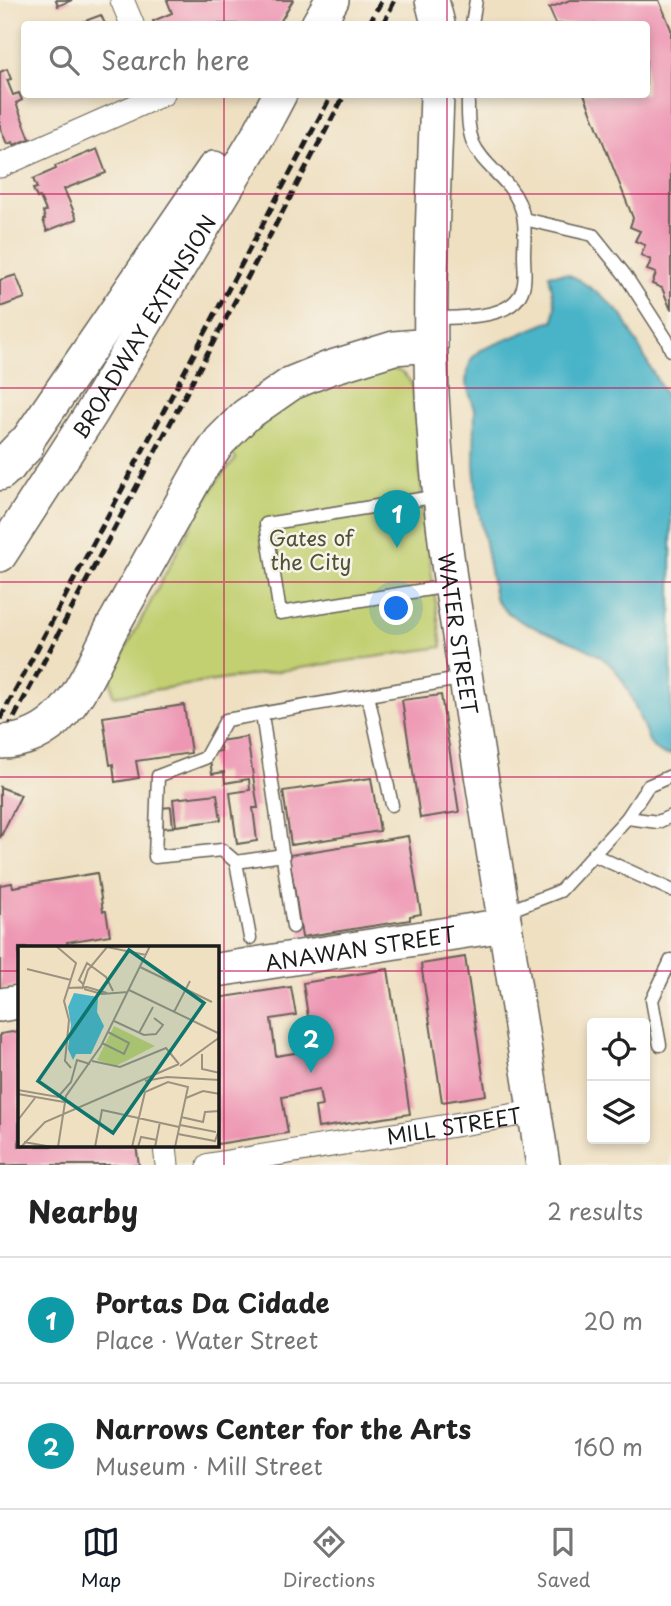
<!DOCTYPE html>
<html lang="en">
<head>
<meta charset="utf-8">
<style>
	body { margin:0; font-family:"Playpen Sans",sans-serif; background:#f6f6f6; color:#222 }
	.controls { position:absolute; right:21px; bottom:21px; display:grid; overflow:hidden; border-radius:7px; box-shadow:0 4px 10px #0003 }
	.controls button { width:63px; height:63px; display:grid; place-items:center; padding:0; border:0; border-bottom:2px solid #e0e0e0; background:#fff; color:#222; font:35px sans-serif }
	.you { position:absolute; left:397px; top:609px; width:24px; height:24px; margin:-18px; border:5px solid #fff; border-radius:50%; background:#1a73e8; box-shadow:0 0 0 10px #1a73e833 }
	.badge { display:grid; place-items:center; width:46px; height:46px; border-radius:50%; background:#111827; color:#fff; font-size:23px; font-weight:700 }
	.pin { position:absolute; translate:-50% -58px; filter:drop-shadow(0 2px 4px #0008) }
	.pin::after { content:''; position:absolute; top:37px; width:24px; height:21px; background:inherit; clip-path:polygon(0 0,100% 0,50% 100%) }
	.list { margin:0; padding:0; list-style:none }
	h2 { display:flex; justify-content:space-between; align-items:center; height:91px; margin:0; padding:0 28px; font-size:30px }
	h2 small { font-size:23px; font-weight:400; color:#767676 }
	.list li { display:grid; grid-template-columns:46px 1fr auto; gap:21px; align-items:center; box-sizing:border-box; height:126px; padding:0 28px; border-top:2px solid #e0e0e0 }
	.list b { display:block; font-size:26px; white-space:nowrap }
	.list p { margin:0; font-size:23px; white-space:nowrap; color:#767676 }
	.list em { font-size:23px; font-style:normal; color:#767676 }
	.icon { flex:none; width:38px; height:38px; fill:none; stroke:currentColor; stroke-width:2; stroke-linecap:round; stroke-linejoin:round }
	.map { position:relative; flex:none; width:671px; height:1165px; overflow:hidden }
	.search { position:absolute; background:#fff; box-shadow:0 4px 10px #0003; left:21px; right:21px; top:21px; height:77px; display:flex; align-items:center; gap:18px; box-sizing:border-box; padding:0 24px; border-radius:7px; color:#767676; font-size:26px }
	.sheet { height:343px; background:#fff }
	nav { display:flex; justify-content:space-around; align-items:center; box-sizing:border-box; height:98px; border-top:2px solid #e0e0e0; background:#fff; font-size:19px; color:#767676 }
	nav a { display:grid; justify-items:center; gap:4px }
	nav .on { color:#111827 }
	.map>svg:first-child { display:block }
	.green { fill:#c2d072; stroke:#6f7647; stroke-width:2 }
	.water { fill:#4ab4c8; stroke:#336872; stroke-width:2 }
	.building { fill:#ee97b4 }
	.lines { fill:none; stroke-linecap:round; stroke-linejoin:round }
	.lane-casing { stroke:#666156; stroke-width:15 }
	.street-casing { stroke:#666156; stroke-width:25 }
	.secondary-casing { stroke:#666156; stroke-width:36 }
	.highway-casing { stroke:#666156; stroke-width:41 }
	.lane { stroke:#fff; stroke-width:12 }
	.street { stroke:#fff; stroke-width:23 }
	.secondary { stroke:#fff; stroke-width:33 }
	.highway { stroke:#fff; stroke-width:38 }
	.rail { stroke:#1c1c1c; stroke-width:5; stroke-dasharray:10 5; stroke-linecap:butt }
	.secondary-bridge-casing { stroke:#666156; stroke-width:36; stroke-linecap:butt }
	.secondary-bridge { stroke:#fff; stroke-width:33 }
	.grid { fill:none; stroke:#c2185b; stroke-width:2; stroke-opacity:0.55 }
	.labels { text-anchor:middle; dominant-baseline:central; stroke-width:5; stroke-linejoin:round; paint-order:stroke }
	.street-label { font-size:21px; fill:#1c1c1c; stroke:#f7f3e8 }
	.park-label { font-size:21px; fill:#4e5236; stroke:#f7f3e8 }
	.inset-road { fill:none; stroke:#9b9280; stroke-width:2 }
	.view { fill:#0f766e; fill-opacity:0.15; stroke:#0f766e; stroke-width:3.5 }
	.inset-edge { fill:none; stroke:#1c1c1c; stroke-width:3.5 }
</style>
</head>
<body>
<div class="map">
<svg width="671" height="1165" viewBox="0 0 671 1165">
	<rect width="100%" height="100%" fill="#f7f3e8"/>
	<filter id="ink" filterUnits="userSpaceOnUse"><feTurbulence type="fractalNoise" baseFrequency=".0143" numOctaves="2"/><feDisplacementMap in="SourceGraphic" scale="14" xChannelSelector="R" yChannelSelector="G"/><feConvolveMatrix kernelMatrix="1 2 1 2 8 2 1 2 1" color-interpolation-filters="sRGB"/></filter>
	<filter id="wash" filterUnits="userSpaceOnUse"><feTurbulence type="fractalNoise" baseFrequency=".00686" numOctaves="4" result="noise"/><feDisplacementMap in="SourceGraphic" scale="28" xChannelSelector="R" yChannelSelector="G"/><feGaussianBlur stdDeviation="1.57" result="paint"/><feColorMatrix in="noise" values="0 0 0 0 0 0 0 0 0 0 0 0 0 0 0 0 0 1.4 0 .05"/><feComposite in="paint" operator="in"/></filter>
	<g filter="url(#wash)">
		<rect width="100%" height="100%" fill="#efe0c2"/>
		<path class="green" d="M385,368C399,369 407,374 413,387L424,520L442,647L113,696L111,677L197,514L218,480L236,459L232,452L262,421L309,392Z"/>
		<path class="water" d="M549,274H567L578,279L603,297L622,315L671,406V755C664,755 657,752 652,746C648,741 646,732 643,726C634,704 625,676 606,661C575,635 513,631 495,598L477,500L474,465L475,409L466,384L467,371L472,358L481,350L554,320L555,304Z"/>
		<g id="blocks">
			<g class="building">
				<path d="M56,0H72L58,6Z"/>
				<path d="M167,0H293L279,24H154L153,21L172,13Z"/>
				<path d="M570,0H659L671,29V310L662,288L652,284L656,273L647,270L651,260L641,255L645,245L635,241L640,231L630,227L633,218L584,94H646V24H556L549,8Z"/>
				<path d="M101,15L105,24H77Z"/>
				<path d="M7,69L11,79L7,80L13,95L19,93L22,100L16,103L30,139L14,145L13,142L7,144L0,127V72Z"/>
				<path d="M97,149L106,173L64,189L77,219L47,231L43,220L45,219L43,212L46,211L40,197L37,198L33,189L37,188L33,179L56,169L55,166Z"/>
				<path d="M16,275L25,298L0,307V280Z"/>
				<path d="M441,695L459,812L420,818L402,700Z"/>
				<path d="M184,705L191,753L136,761L139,778L115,782L113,764L110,765L103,717Z"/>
				<path d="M247,737L258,808H253L257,841L237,844L230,793L250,790L249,779L225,783L224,772L212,774L209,753L221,751L219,741Z"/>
				<path d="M371,778L380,831L291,845L283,791Z"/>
				<path d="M0,787L21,795L0,838Z"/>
				<path d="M217,794L221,820L176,826L173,799Z"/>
				<path d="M171,807L173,827L163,828L161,808Z"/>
				<path d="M408,836L421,914L410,916V920L302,937L289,855Z"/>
				<path d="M97,873L103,911H106L110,935L67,942L68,948H19V986L0,989V885L12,883L13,887Z"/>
				<path d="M465,957L486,1095L442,1102L421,964Z"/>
				<path d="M388,969L410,1114L318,1128L315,1107L322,1106L319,1090L282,1097L288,1133L217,1144V998L291,987L296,1015L271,1019L276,1056L313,1050L303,983Z"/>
				<path d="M19,1031V1146H136L139,1165H0V1034Z"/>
			</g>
		</g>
	</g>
	<g filter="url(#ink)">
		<use href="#blocks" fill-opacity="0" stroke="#666156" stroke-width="2"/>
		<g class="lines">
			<defs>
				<g id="lane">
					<path d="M472,24L476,0"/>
					<path d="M524,219L593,235L625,275L667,340L671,350"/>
					<path d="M432,319C459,316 514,321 523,288C526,279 524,266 524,256C524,238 527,219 519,203C509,179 483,166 473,143C467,127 468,111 468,94"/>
					<path d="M439,496L266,524L280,613L449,586"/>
					<path d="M368,695L392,805"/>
					<path d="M262,714L293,927"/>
					<path d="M627,818L658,822L671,816"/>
					<path d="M594,855L671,890"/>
					<path d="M236,862L222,850L155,857L158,776L205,758L226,720L465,678"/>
					<path d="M503,913L560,891L627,818L648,786L671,776"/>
					<path d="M250,938L236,862L283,855"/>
					<path d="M660,1045L652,1000L671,960"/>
				</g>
				<g id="street">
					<path d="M122,0L132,24"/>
					<path d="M0,166L163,94"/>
					<path d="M165,1146L167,1165"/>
					<path id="s1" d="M209,1165L534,1112"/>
				</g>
				<g id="secondary">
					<path d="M432,0L438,24"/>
					<path d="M318,24L332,0"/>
					<path id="s2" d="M437,94C434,194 428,294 432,394C435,458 442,522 451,585L543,1165"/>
					<path d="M9,467L214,168"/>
					<path id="s3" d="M0,555L91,414L260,132L280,94"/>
					<path d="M114,624L200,470L220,441L246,415L292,383L329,368L394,348L431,345"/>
					<path id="s4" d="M217,970L505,925"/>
					<path d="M0,1005L19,1002"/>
				</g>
				<path id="highway" d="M0,471L24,446"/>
			</defs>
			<use href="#lane" class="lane-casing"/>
			<use href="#street" class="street-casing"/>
			<use href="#secondary" class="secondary-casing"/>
			<use href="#highway" class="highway-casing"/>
			<use href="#lane" class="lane"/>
			<use href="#street" class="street"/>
			<use href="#secondary" class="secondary"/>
			<use href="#highway" class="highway"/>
			<g class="rail">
				<path d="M369,24L382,0"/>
				<path d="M383,24L395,0"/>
				<path d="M0,719L332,94"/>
				<path d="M0,744L345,94"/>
			</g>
			<defs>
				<path id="secondary-bridge" d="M0,742C68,741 87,674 114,624"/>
			</defs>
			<use href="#secondary-bridge" class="secondary-bridge-casing"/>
			<use href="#secondary-bridge" class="secondary-bridge"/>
		</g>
	</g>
	<path class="grid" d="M224,0V24M447,0V24M224,94V1165M447,94V1165M0,194H671M0,388H671M0,582H671M0,777H671M0,971H19M217,971H671"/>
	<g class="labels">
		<g class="street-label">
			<text stroke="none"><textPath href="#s3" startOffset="270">BROADWAY EXTENSION</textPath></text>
			<text stroke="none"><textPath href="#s2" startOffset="541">WATER STREET</textPath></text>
			<text stroke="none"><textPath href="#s4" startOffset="145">ANAWAN STREET</textPath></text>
			<text stroke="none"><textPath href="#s1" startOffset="248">MILL STREET</textPath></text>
		</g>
		<g class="park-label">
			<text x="311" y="537">Gates of<tspan x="311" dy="24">the City</tspan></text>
		</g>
	</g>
	<g transform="translate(18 946)">
		<rect width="201" height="201" fill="#efe0c2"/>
		<path d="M96,80L137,100L98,120L79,114Z" fill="#c2d072"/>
		<path d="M56,47L80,51L79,66L86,80L73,108H58L55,114L50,103L53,79L50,61Z" fill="#4ab4c8"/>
		<path class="inset-road" d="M38,0L58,17L46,55L51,74L47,115L53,122M122,21L194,56M9,23L53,34M65,38L61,34L69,17L88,31L95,45M50,42L69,41L89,47M64,43L70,24L89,1L128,9M66,43L84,48L110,46M111,44L202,88M156,66L172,35M96,75L126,89L138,88L145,79L136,72M121,87L135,61M84,97L106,108L111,97L90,86M184,108V123L202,127M74,115L102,121L148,102L161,118M162,120L202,91M127,135L149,131L202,134M0,144L40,151L53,136L59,114L72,118M0,148L46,156M168,152L185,145L202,148M163,171L185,176L187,166L202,165M0,174L17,152M162,179L198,186M160,188L197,195L202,181M6,196L34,201M3,201L27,176L161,118M40,201L48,150L83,100L132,0M77,201L84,164L161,181M114,201L127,146L150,136L170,141L157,201M120,201L123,191L139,194M137,201L142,176"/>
		<path class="view" d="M111,4L186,57L95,187L20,135Z"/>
		<rect width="201" height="201" class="inset-edge"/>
	</g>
</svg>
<div class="controls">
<button><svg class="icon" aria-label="locate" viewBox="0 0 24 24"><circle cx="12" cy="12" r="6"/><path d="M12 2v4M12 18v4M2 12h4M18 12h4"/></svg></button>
<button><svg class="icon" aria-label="layers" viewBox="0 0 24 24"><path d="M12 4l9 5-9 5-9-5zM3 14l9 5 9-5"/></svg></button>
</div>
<div class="you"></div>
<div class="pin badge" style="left:397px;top:548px;background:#0f9aa8">1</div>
<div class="pin badge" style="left:311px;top:1073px;background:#0f9aa8">2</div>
<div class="search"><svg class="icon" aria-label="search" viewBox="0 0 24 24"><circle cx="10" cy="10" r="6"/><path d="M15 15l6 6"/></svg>Search here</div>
</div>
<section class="sheet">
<h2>Nearby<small>2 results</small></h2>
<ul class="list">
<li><span class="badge" style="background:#0f9aa8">1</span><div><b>Portas Da Cidade</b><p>Place · Water Street</p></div><em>20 m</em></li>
<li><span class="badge" style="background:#0f9aa8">2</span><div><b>Narrows Center for the Arts</b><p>Museum · Mill Street</p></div><em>160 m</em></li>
</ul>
</section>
<nav>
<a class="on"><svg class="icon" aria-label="map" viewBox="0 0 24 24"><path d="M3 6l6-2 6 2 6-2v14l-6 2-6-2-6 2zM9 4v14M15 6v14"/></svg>Map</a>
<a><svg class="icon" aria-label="directions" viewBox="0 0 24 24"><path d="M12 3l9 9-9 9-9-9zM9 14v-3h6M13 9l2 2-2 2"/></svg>Directions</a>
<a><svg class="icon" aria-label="saved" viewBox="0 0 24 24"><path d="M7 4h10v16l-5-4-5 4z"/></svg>Saved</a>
</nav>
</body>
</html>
